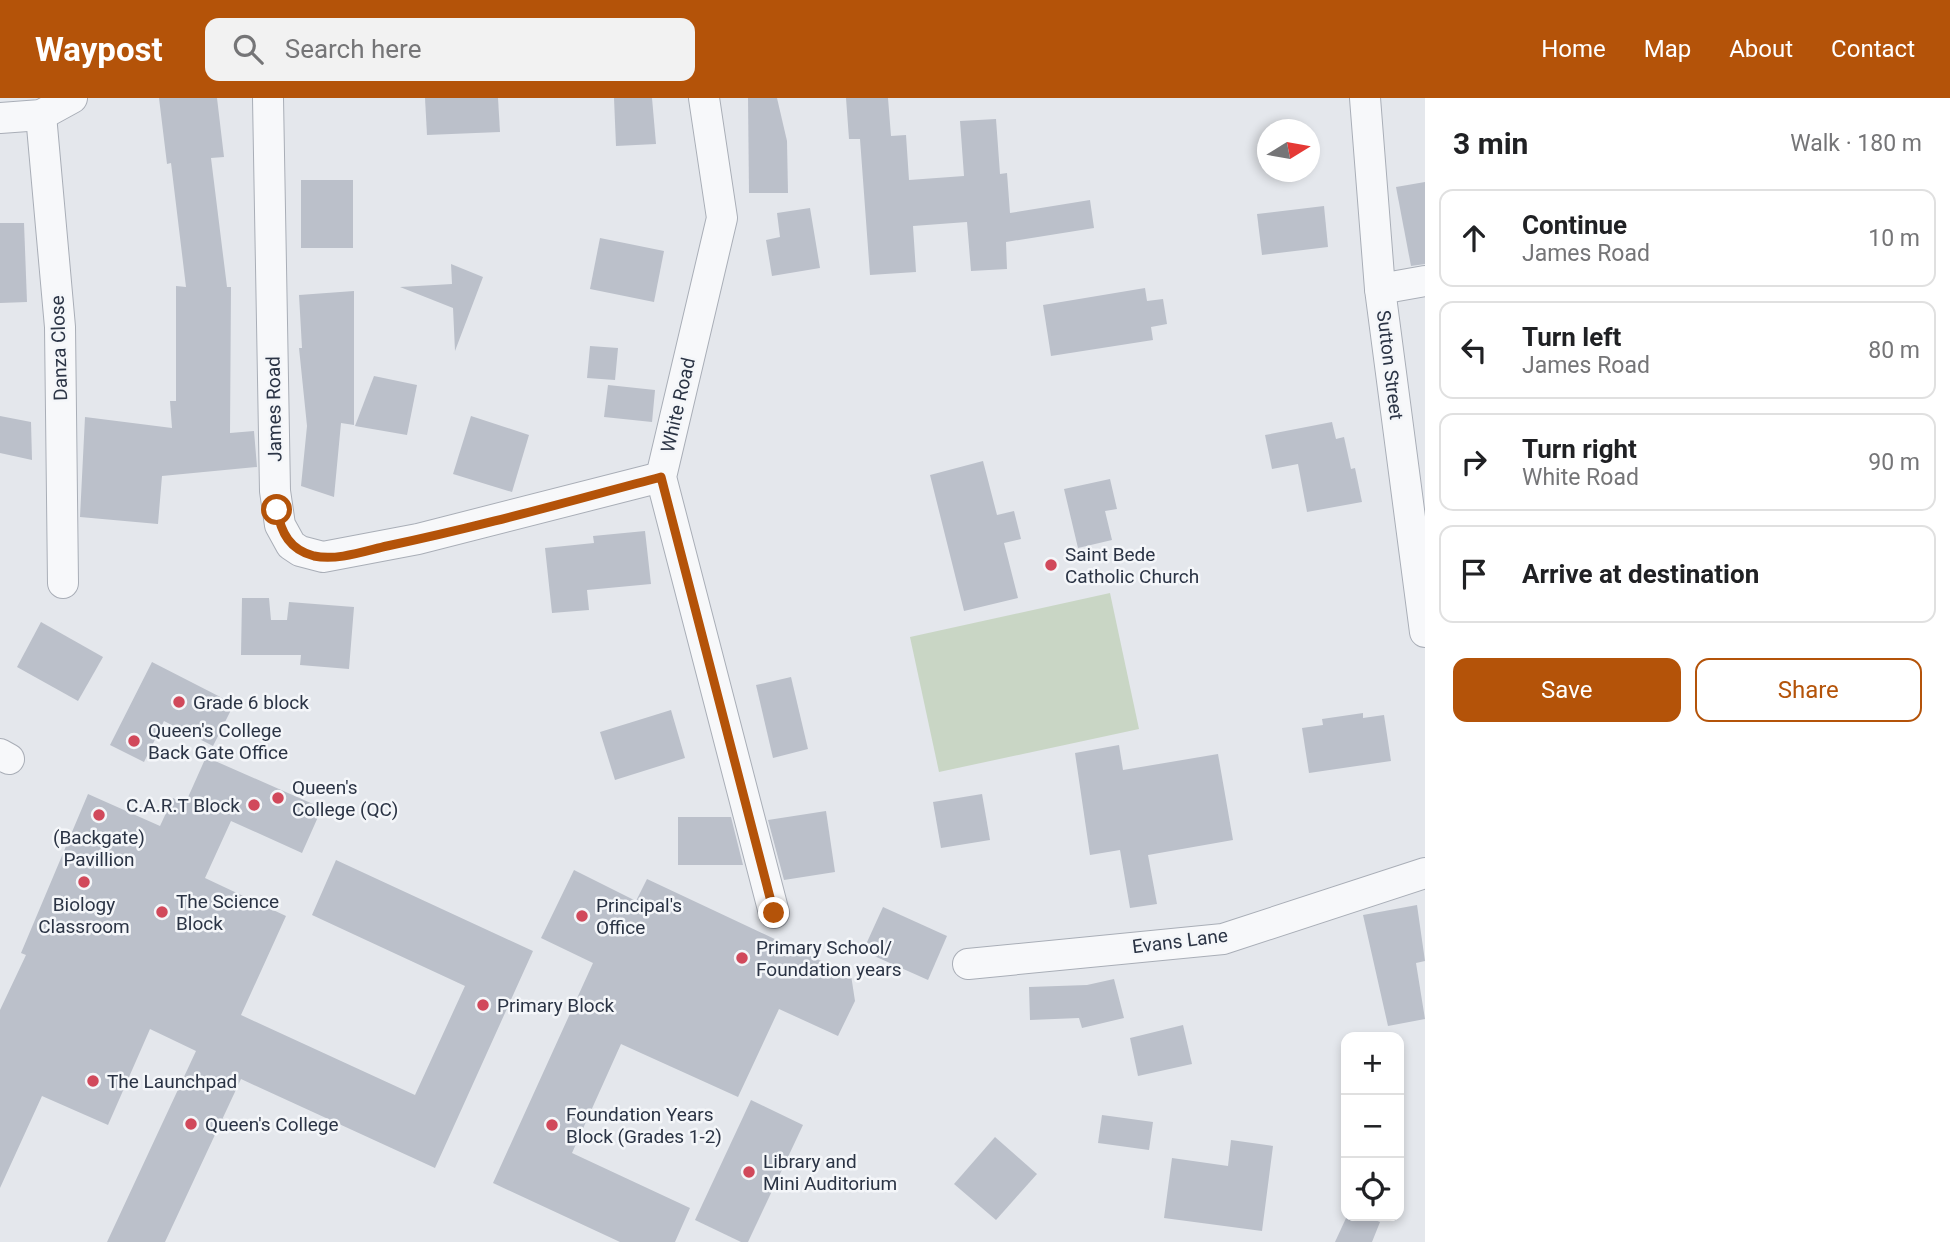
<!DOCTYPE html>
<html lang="en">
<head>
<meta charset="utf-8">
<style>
	body { margin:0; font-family:Roboto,sans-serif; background:#f2f2f2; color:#202124 }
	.controls { position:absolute; right:21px; bottom:21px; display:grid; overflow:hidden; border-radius:14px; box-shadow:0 4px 10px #0003 }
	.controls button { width:63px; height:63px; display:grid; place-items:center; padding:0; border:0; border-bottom:2px solid #e0e0e0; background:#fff; color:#202124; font:35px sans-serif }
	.compass { position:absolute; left:1257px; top:21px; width:63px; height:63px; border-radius:50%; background:#fff; box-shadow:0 4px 10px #0003; rotate:79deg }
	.stop { position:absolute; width:21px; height:21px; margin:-16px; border:5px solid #b45309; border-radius:50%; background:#fff }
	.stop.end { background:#b45309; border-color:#fff; box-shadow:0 2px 7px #0008 }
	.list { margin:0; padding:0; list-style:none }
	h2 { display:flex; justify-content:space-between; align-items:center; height:91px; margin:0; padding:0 28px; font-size:30px }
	h2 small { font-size:23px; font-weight:400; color:#757577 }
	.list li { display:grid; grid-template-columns:46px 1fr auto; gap:21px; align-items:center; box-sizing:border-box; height:98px; margin:0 14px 14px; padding:0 14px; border:2px solid #e0e0e0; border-radius:14px }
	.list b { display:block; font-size:26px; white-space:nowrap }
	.list p { margin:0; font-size:23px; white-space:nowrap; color:#757577 }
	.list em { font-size:23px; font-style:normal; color:#757577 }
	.actions { display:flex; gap:14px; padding:21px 28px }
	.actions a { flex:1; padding:16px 0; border:2px solid #b45309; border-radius:14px; text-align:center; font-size:24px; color:#b45309 }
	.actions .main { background:#b45309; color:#fff }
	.icon { flex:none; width:38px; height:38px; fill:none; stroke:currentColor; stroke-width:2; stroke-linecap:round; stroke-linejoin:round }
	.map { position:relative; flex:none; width:1425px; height:1144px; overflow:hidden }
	header { display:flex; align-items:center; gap:42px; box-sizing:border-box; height:98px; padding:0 35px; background:#b45309; color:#fff }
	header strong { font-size:33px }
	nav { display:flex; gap:38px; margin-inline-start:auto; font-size:24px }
	.search { width:490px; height:63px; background:#f2f2f2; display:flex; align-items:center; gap:18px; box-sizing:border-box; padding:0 24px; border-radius:14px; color:#757577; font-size:26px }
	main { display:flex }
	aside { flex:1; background:#fff }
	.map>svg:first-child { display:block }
	.green { fill:#c9d6c5 }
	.building { fill:#bbc0ca }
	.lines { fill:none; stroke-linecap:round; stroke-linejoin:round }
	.minor-casing { stroke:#a9aeb7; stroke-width:32 }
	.minor { stroke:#f7f8fa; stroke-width:30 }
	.route { stroke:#b45309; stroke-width:9 }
	.poi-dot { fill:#d1495b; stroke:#f4f6f9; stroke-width:2.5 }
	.labels { text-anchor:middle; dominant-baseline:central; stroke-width:5; stroke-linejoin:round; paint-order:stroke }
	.street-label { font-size:19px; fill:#2b3445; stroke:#f4f6f9 }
	.poi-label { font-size:19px; fill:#2b3445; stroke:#f4f6f9; text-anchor:start }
</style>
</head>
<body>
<header>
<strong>Waypost</strong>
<div class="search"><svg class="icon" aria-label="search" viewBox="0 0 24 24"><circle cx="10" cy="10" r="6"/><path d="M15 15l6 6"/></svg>Search here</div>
<nav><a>Home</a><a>Map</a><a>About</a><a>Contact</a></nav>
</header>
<main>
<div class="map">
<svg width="1425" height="1144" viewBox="0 0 1425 1144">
	<rect width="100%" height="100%" fill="#e4e7ec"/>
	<path class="green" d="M1110,495L1139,631L939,674L910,539Z"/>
	<g class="building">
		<path d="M159,0H217L224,59L211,60L227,189H231L230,335L254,333L257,369L162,378L158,426L80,419L85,319L172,330L170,303H176V188L186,189L171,65L167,66Z"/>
		<path d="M425,0H498L500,34L427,37Z"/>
		<path d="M614,0H652L656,46L616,48Z"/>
		<path d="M748,0H777L787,43L788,95H749Z"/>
		<path d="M846,0H888L891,38L906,37L909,82L964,78L960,23L996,21L1000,76L1007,75L1010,115L1090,102L1094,130L1006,144L1007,171L971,173L967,124L913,128L916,174L870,177L860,41H849Z"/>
		<rect x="301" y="82" width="52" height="68"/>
		<path d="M1425,84V166L1411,168L1396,89Z"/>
		<path d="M1324,108L1328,149L1262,157L1257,116Z"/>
		<path d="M810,110L820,170L772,178L766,142L780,139L777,115Z"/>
		<path d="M0,125H24L27,204L0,205Z"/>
		<path d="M600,140L664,153L654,204L590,191Z"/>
		<path d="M451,166L483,179L455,253L453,210L400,189L452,186Z"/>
		<path d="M1145,190L1147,203L1163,201L1167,226L1151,229L1153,242L1051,258L1043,207Z"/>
		<path d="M354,193V327L341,325L334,399L301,388L307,328L299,250H302L299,197Z"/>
		<path d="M590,248L618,250L615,282L587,280Z"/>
		<path d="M374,278L417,287L407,337L355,328Z"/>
		<path d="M608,287L655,292L652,324L604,319Z"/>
		<path d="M0,318L31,324L32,362L0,355Z"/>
		<path d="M471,318L529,337L512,394L453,376Z"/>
		<path d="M1332,324L1336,341L1344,339L1351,371L1355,370L1362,404L1307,414L1298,366L1272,371L1265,337Z"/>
		<path d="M983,363L997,417L1014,413L1021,441L1004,445L1018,500L964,513L930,377Z"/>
		<path d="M1110,381L1117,411L1105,413L1112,442L1078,450L1064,391Z"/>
		<path d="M645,433L651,486L587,492L589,512L552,515L545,450L594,445L593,438Z"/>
		<path d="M242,500H269L271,522H287L289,504L354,509L349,571L300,567L301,557H241Z"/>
		<path d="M41,524L103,559L78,603L17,569Z"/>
		<path d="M152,564L234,606L213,648L164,623L144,664L110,647Z"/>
		<path d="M791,579L808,651L773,660L756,587Z"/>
		<path d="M671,612L685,660L615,682L600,634Z"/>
		<path d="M1363,615V620L1384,617L1391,663L1309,675L1302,630L1323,627L1322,621Z"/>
		<path d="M1119,647L1123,672L1218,656L1233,742L1148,757L1157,806L1130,810L1120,752L1090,757L1075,655Z"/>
		<path d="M206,659L322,710L302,755L231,723L205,780L286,818L241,917L415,997L465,888L312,817L336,762L533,853L435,1070L241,981L165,1144H107L196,953L150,931L108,1027L42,998L0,1090V912L26,857L21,855L88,696L160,728L173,700L185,706Z"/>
		<path d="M982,696L990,742L941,750L933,704Z"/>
		<path d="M826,713L835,774L784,782L768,722Z"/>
		<path d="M678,719H731L743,767H678Z"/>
		<path d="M574,772L636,803L647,781L851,877L855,903L838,938L779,911L738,999L621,946L572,1055L690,1110L675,1144H620L493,1085L593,865L541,840Z"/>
		<path d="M1417,807L1425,863L1416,865L1425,921L1388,928L1363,817Z"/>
		<path d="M883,809L947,838L928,882L863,853Z"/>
		<path d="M1114,881L1124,920L1082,930L1079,920L1030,922L1029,889L1087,887Z"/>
		<path d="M1183,927L1192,966L1138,978L1130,940Z"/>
		<path d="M751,1002L803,1027L748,1144H741L695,1122Z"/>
		<path d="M1102,1017L1153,1024L1149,1052L1098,1045Z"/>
		<path d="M995,1039L1037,1076L996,1122L954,1086Z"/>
		<path d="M1231,1042L1273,1048L1262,1133L1164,1120L1172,1060L1228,1068Z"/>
		<path d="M1347,1118H1365L1380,1124L1372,1144H1335Z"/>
	</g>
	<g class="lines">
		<defs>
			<g id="minor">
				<path d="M268,0L275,393L280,427L291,447L300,453L323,459L418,441L661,379"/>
				<path d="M704,0L722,120L661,379L774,815"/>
				<path d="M1365,0L1380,191L1425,534"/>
				<path d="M41,17L60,229L63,485"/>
				<path d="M0,20L41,17L72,0"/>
				<path d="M1380,191L1425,183"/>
				<path d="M0,656L9,661"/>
				<path d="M968,866L1223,841L1425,775"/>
			</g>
		</defs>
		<use href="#minor" class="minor-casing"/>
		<use href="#minor" class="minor"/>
	</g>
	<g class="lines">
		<path class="route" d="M277,412C281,435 290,452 314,458C337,463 365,453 387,448C479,429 570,403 661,379L774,815"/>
	</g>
	<g class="poi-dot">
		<circle cx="1051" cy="467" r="7"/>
		<circle cx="179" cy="604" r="7"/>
		<circle cx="134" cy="643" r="7"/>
		<circle cx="278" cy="700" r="7"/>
		<circle cx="254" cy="707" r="7"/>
		<circle cx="99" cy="717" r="7"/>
		<circle cx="84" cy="784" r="7"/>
		<circle cx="162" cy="814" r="7"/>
		<circle cx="582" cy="818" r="7"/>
		<circle cx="742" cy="860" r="7"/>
		<circle cx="483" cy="907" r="7"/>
		<circle cx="93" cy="983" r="7"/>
		<circle cx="191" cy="1026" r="7"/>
		<circle cx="552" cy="1027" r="7"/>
		<circle cx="749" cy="1074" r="7"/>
	</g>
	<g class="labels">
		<g class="street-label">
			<text transform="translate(59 250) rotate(-92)">Danza Close</text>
			<text transform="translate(1390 267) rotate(83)">Sutton Street</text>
			<text transform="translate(678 307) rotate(-77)">White Road</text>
			<text transform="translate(274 311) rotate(-91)">James Road</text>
			<text transform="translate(1180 843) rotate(-7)">Evans Lane</text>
		</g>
		<g class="poi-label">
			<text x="1065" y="456">Saint Bede<tspan x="1065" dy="22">Catholic Church</tspan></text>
			<text x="193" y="604">Grade 6 block</text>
			<text x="148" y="632">Queen's College<tspan x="148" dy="22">Back Gate Office</tspan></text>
			<text x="292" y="689">Queen's<tspan x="292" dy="22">College (QC)</tspan></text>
			<text x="240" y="707" text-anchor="end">C.A.R.T Block</text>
			<text x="99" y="739" text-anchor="middle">(Backgate)<tspan x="99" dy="22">Pavillion</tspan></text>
			<text x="176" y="803">The Science<tspan x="176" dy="22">Block</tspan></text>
			<text x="84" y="806" text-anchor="middle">Biology<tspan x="84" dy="22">Classroom</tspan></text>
			<text x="596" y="807">Principal's<tspan x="596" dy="22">Office</tspan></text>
			<text x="756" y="849">Primary School/<tspan x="756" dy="22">Foundation years</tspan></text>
			<text x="497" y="907">Primary Block</text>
			<text x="107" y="983">The Launchpad</text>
			<text x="566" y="1016">Foundation Years<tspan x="566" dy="22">Block (Grades 1-2)</tspan></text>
			<text x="205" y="1026">Queen's College</text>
			<text x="763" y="1063">Library and<tspan x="763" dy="22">Mini Auditorium</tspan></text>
		</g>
	</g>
</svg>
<div class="controls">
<button>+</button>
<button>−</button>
<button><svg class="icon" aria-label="locate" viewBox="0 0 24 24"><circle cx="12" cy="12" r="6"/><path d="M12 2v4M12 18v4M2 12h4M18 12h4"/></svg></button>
</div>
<svg class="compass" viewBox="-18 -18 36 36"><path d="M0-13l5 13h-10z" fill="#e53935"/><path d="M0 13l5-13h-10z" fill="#757577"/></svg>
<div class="stop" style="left:277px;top:412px"></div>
<div class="stop end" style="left:774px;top:815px"></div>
</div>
<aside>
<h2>3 min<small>Walk · 180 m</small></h2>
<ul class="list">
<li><svg class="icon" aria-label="ahead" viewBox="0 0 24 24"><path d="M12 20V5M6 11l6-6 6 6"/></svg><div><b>Continue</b><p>James Road</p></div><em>10 m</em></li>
<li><svg class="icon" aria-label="left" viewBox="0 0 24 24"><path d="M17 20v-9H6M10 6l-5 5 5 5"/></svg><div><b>Turn left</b><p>James Road</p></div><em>80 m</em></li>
<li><svg class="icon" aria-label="right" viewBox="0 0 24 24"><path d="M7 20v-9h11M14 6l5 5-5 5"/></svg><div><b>Turn right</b><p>White Road</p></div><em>90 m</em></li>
<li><svg class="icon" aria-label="arrive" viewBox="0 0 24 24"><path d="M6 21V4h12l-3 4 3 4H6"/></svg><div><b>Arrive at destination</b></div></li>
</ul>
<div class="actions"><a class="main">Save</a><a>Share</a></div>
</aside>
</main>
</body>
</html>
